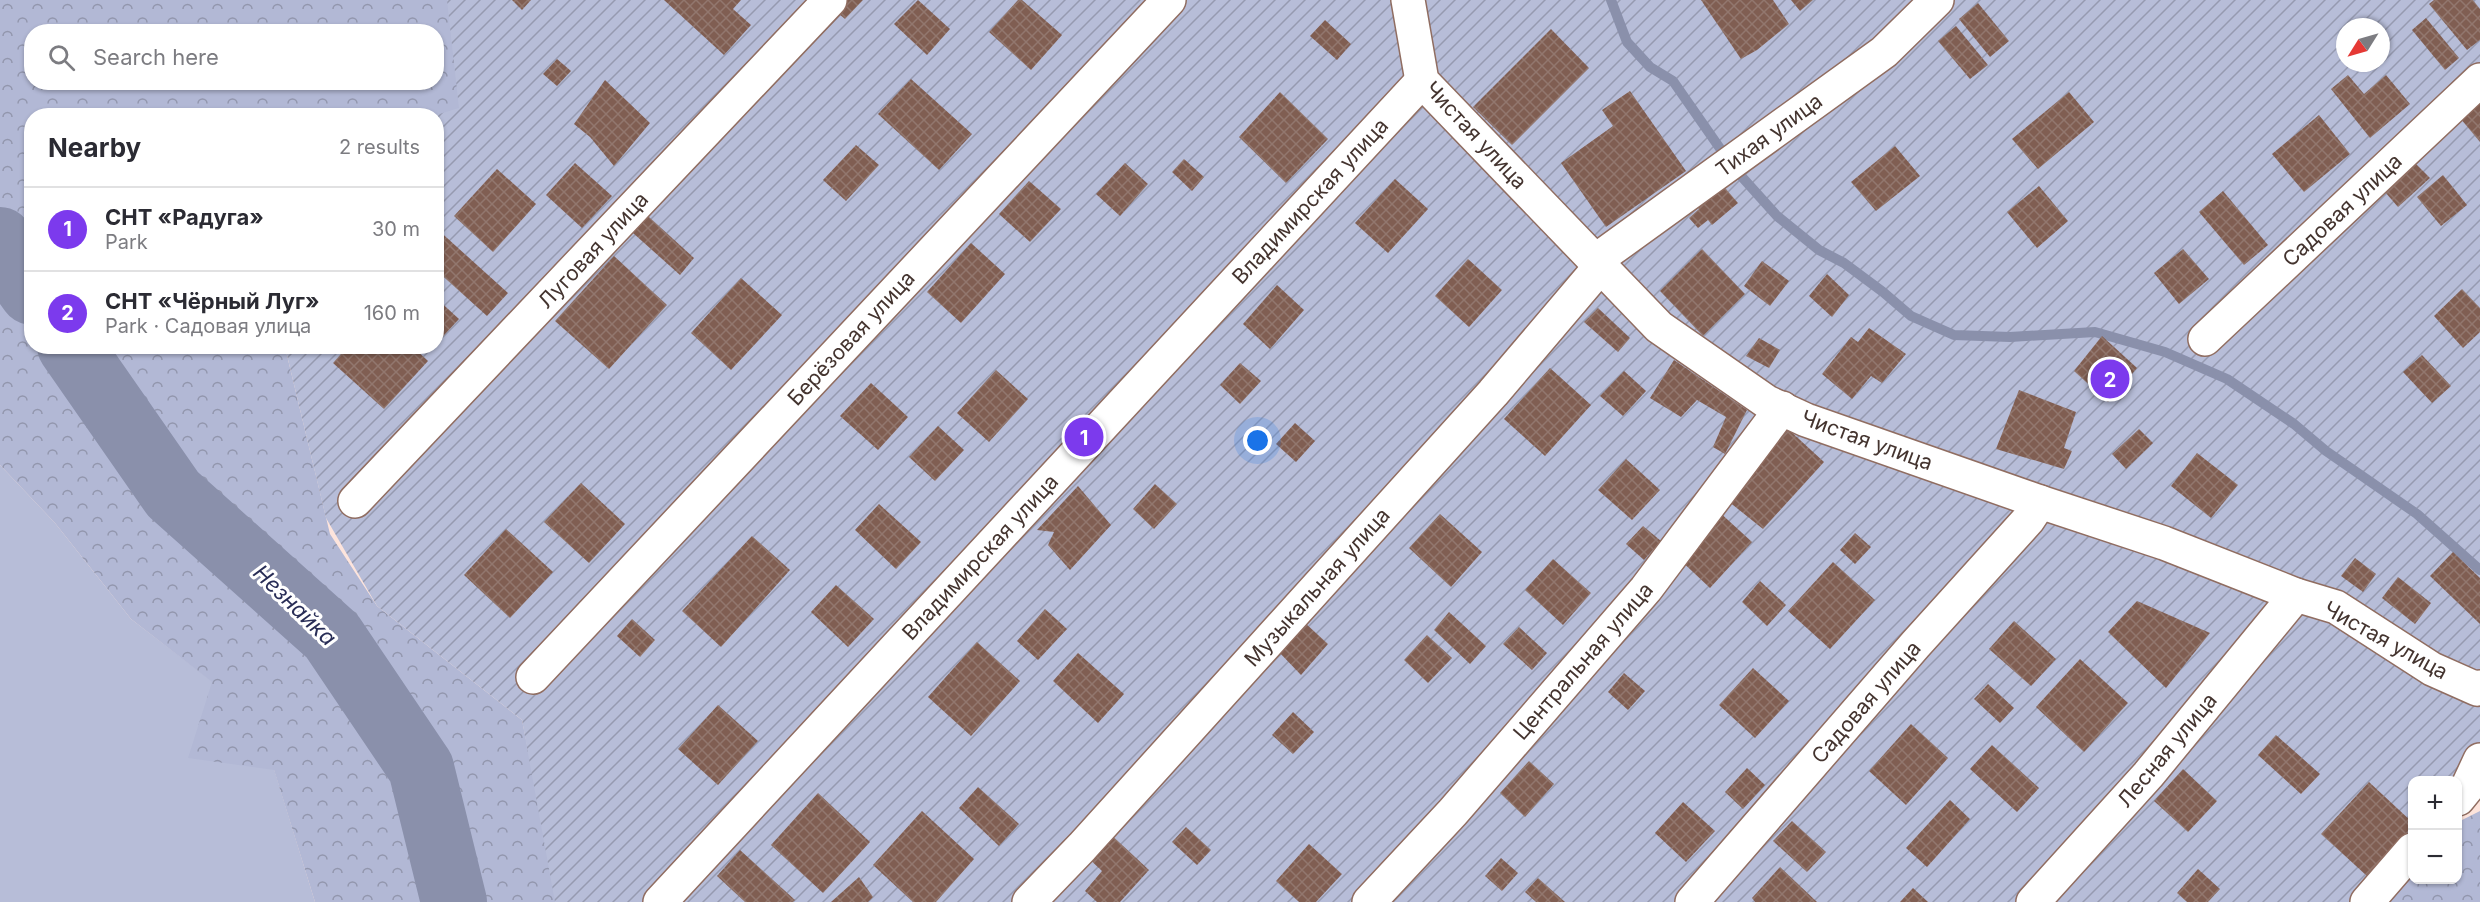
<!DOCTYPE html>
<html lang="en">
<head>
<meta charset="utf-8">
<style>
	body { margin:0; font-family:Inter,sans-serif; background:#f7f7f7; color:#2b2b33 }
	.controls { position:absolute; right:18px; bottom:18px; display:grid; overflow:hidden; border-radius:12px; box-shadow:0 2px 4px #0004 }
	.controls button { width:54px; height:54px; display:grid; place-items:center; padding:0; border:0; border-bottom:2px solid #e1e1e2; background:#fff; color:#2b2b33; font:30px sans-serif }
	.compass { position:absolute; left:2336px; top:18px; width:54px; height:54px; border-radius:50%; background:#fff; box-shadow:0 2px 4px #0004; rotate:233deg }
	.you { position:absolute; left:1258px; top:441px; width:21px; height:21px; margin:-15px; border:4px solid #fff; border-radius:50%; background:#1a73e8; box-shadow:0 0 0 9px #1a73e833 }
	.badge { display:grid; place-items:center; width:39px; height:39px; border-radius:50%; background:#7c3aed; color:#fff; font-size:20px; font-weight:700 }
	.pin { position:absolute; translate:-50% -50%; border:3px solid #fff; box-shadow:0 2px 6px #0006 }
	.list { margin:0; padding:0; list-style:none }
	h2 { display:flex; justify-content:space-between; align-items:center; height:78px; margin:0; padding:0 24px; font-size:26px }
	h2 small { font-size:20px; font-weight:400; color:#7c7c81 }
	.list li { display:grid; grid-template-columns:39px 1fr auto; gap:18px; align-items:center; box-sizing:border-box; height:84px; padding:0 24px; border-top:2px solid #e1e1e2 }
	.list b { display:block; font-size:22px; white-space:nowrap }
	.list p { margin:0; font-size:20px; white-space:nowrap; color:#7c7c81 }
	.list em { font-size:20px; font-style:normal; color:#7c7c81 }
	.icon { flex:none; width:33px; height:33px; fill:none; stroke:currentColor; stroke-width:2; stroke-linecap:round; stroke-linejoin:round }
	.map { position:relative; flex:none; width:2480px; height:902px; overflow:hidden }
	.search { position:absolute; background:#fff; box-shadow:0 2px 4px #0004; left:24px; top:24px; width:420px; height:66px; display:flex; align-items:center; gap:15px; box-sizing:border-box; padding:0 21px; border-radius:24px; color:#7c7c81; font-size:22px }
	.panel { position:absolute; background:#fff; box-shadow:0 2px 4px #0004; left:24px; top:108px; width:420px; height:246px; border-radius:24px }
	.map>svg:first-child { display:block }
	.grass { fill:#b7bdd8 }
	.forest { fill:url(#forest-crowns); fill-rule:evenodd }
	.garden { fill:url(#garden-furrows); fill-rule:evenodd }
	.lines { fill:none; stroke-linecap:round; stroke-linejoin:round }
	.stream { stroke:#8a90ab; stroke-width:10 }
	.river { stroke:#8a90ab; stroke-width:66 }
	.building { fill:url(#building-cross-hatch) }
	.minor-casing { stroke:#906d61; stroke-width:36 }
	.minor { stroke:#fff; stroke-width:33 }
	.labels { text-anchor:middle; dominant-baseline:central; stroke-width:6; stroke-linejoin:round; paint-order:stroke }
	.street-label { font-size:21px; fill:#44342f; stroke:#fff }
	.water-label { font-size:22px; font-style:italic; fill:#282d56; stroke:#fff }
</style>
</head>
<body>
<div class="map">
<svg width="2480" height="902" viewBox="0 0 2480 902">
	<defs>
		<pattern id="forest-crowns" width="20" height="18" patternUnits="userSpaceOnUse" patternTransform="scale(1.5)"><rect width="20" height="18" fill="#b2b8d5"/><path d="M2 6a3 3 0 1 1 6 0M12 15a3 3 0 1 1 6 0" fill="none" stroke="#9296ad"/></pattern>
		<pattern id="garden-furrows" width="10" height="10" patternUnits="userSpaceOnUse" patternTransform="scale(1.5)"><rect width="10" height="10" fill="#b7bdd8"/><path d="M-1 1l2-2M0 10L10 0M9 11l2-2" fill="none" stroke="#969ab0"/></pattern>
		<pattern id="building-cross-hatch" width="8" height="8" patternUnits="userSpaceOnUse" patternTransform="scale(1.5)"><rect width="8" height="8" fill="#805e52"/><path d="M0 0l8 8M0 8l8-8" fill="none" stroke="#92776e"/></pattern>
	</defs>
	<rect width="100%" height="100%" fill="#fde4dc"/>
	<path class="grass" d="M0,465L55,523L131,619L213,682L274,769L315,902H0Z"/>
	<g class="forest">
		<path d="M0,0H464L482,125L436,116H32V346L285,347L330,534L377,606L522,720L559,902H315L274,770L188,758L212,682L131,619L55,523L0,465ZM32,32H436V82H32Z"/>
		<path d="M2480,811V902H2379L2412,863V880H2458V822Z"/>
	</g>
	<path class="garden" d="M447,0H2480V760L2458,780H2412V864L2385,902H555L522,720L377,606L326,518L285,347L436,346V115L459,108ZM2345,27H2381V63H2345Z"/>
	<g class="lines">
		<path class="stream" d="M1611,0L1627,42L1650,67L1673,81L1733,167L1777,216L1819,250L1844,263L1883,292L1911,316L1954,335L2010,337L2095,332L2165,352L2227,379L2294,424L2326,451L2417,514L2480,570"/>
		<g class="river">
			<path d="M0,240L14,267L32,292"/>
			<path d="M70,346L173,494L332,636L421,768L454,902"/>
		</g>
	</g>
	<g class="building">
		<path d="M512,0H531L522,10Z"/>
		<path d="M664,0H741L733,9L751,25L724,55Z"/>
		<path d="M841,0H863L845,19L833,9Z"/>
		<path d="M918,0L950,29L927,55L894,24Z"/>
		<path d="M1018,0H1022L1062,35L1031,70L989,32Z"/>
		<path d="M1701,0H1773L1789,24L1757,50L1741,59Z"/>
		<path d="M1791,0H1813L1800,11Z"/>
		<path d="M2434,0H2473L2480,9V40L2467,50L2429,4Z"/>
		<path d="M1978,3L2009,41L1990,57L1959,19Z"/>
		<path d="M2426,18L2459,58L2445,70L2412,30Z"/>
		<path d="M1325,20L1351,44L1337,60L1310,36Z"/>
		<path d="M1956,26L1988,65L1970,79L1938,41Z"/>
		<path d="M1551,29L1589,68L1512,145L1473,107Z"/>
		<path d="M557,59L571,71L557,86L543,74Z"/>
		<path d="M2348,75L2364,94L2386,75L2410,104L2370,138L2331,89Z"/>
		<path d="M911,79L972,134L939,170L878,114Z"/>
		<path d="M605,80L650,123L614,166L590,137L574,124Z"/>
		<path d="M1630,91L1686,171L1606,227L1561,163L1613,126L1602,110Z"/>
		<path d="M1280,92L1328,139L1286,183L1239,137Z"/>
		<path d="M2069,92L2094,122L2038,169L2012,139Z"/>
		<path d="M2480,101V142L2460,118Z"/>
		<path d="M2319,115L2350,154L2304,192L2272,154Z"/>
		<path d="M856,145L879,165L846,201L823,180Z"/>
		<path d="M1895,146L1920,176L1876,211L1851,182Z"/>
		<path d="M1184,159L1204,177L1192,191L1172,172Z"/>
		<path d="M575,163L612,196L582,228L546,195Z"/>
		<path d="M1125,163L1148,184L1120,216L1096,194Z"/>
		<path d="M2416,164L2430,178L2398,207L2385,192Z"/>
		<path d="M497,169L536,204L493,252L454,216Z"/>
		<path d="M2443,175L2467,205L2441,226L2417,197Z"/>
		<path d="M1395,179L1428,209L1388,253L1355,223Z"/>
		<path d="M1029,181L1061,209L1030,242L999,214Z"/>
		<path d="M1720,182L1738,203L1712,225L1708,220L1698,228L1689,218L1699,209L1694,203Z"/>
		<path d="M2039,186L2068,221L2037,248L2007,212Z"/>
		<path d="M2223,191L2268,245L2244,265L2199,212Z"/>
		<path d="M648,216L694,258L680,275L633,233Z"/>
		<path d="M436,228L508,293L487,316L436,270Z"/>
		<path d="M971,243L1005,274L961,323L927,292Z"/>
		<path d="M1702,249L1745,294L1703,336L1660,291Z"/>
		<path d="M2183,249L2209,279L2179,304L2154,273Z"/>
		<path d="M614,256L667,305L609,369L555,321Z"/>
		<path d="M1468,259L1502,290L1469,327L1435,296Z"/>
		<path d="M1762,261L1789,281L1770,306L1744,286Z"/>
		<path d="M1827,274L1849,295L1832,317L1809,296Z"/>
		<path d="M741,278L782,315L731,370L691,333Z"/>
		<path d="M1277,285L1304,310L1270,349L1243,324Z"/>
		<path d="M2462,289L2480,308V332L2463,348L2434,316Z"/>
		<path d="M436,298L459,319L436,344Z"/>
		<path d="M1598,308L1630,338L1618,352L1584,322Z"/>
		<path d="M1869,328L1906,354L1882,383L1871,376L1852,399L1822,374L1851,337L1858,342Z"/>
		<path d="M2102,336L2137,368L2108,402L2074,371Z"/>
		<path d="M1759,338L1780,350L1769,368L1746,356Z"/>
		<path d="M348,346H412L428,361L384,409L333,363Z"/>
		<path d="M2422,355L2451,386L2432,403L2403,372Z"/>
		<path d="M1674,360L1747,410L1725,454L1713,447L1726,417L1697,400L1681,417L1650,398Z"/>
		<path d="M1240,363L1261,381L1240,404L1220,385Z"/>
		<path d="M1550,368L1591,405L1545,456L1504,419Z"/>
		<path d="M996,370L1028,399L989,442L957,413Z"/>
		<path d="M1624,371L1646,391L1623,416L1600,396Z"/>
		<path d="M871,383L908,417L878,450L840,416Z"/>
		<path d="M2019,390L2076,412L2064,448L2072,451L2064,469L1996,449Z"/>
		<path d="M1295,423L1315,441L1296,462L1276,444Z"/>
		<path d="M938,426L964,450L935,481L909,457Z"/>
		<path d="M1787,428L1824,462L1763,529L1728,501Z"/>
		<path d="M2139,429L2153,443L2126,469L2112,454Z"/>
		<path d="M2197,453L2238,485L2211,518L2171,486Z"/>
		<path d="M1626,459L1660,490L1632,520L1598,490Z"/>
		<path d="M581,483L625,524L589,563L544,522Z"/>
		<path d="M1155,484L1177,504L1154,529L1133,509Z"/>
		<path d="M1078,486L1111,525L1070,570L1048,545L1054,532L1037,530Z"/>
		<path d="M879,504L921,542L896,569L855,530Z"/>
		<path d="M1717,510L1752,542L1710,588L1676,556Z"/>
		<path d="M1440,514L1482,552L1451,587L1409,548Z"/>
		<path d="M1643,526L1661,541L1644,560L1626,544Z"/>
		<path d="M506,529L553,572L510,618L464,575Z"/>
		<path d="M1855,533L1871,547L1855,564L1840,550Z"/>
		<path d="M752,536L790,570L721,647L682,611Z"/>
		<path d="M2453,552L2480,578V624L2430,576Z"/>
		<path d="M2355,558L2376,574L2363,592L2341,576Z"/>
		<path d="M1553,559L1591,593L1563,625L1525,590Z"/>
		<path d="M1833,562L1875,600L1830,649L1788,611Z"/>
		<path d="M2398,577L2431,603L2415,624L2382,598Z"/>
		<path d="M1760,581L1786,605L1767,626L1742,602Z"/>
		<path d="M836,585L874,619L848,647L811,612Z"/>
		<path d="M2137,601L2210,633L2166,688L2108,632Z"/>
		<path d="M1045,609L1067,629L1038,660L1017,641Z"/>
		<path d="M1449,612L1486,646L1470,664L1434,630Z"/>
		<path d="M632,619L655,640L640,657L617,636Z"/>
		<path d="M2014,621L2056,659L2031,686L1989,649Z"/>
		<path d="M1304,622L1328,644L1301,675L1277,650Z"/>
		<path d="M1519,627L1547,653L1532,670L1503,644Z"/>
		<path d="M1427,635L1452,658L1428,683L1404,660Z"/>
		<path d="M977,642L1020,681L971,736L928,697Z"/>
		<path d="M1078,653L1124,694L1098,723L1053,681Z"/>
		<path d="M2080,659L2128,703L2084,752L2036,707Z"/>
		<path d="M1753,668L1789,701L1755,738L1719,705Z"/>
		<path d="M1624,673L1645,691L1628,710L1608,692Z"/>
		<path d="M1988,684L2014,708L2000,723L1974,699Z"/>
		<path d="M718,705L758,741L718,785L678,749Z"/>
		<path d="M1293,712L1314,732L1293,754L1272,735Z"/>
		<path d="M1911,724L1948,758L1906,805L1869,771Z"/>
		<path d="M2276,735L2320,774L2301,794L2258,755Z"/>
		<path d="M1992,745L2039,788L2017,812L1970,769Z"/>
		<path d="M1529,761L1554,784L1525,817L1500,793Z"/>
		<path d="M1747,768L1765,785L1743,809L1725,792Z"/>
		<path d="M2183,769L2217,801L2188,832L2154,801Z"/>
		<path d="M2369,782L2412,822V827L2367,876L2321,834Z"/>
		<path d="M978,787L1019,824L999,846L959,808Z"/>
		<path d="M818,793L870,842L823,893L771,845Z"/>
		<path d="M1950,800L1970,819L1927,867L1906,848Z"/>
		<path d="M1683,802L1715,831L1686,862L1655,833Z"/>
		<path d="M922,811L974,859L936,902H913L873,865Z"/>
		<path d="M1792,821L1826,852L1807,872L1773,841Z"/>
		<path d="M1186,827L1211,850L1197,865L1172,842Z"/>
		<path d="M1106,830L1149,870L1120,902H1097L1085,891L1102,871L1084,854Z"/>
		<path d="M1309,844L1342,874L1316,902H1299L1276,881Z"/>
		<path d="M740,850L795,900L793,902H745L717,876Z"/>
		<path d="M1501,858L1518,873L1502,891L1485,876Z"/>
		<path d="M1780,867L1817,902H1755L1752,898Z"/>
		<path d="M2198,869L2220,889L2208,902H2187L2177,893Z"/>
		<path d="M859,877L873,897L868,902H831Z"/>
		<path d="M1538,878L1565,902H1536L1525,892Z"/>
		<path d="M1913,888L1928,902H1900Z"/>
	</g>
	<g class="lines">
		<defs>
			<g id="minor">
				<path d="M1408,0L1422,81L1659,327L1767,402L1806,420L2040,502L2164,543L2296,595L2336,607L2432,669L2477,689L2480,687"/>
				<path d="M2205,339L2480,80"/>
				<path d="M355,501L830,0"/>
				<path d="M533,677L1169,0"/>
				<path d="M2458,799L2467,788L2480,760"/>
				<path d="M660,902L1422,81"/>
				<path d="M1029,902L1082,847L1493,393L1600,267L1606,253L1884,52L1937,0"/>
				<path d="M1369,902L1453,812L1646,589L1782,408"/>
				<path d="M1692,902L1915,645L2028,520L2040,502"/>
				<path d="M2033,902L2148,775L2296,595"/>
				<path d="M2367,902L2412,850"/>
			</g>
		</defs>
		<use href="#minor" class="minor-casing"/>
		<use href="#minor" class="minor"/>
	</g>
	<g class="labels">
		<g class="street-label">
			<text transform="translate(1476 135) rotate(47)">Чистая улица</text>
			<text transform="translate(1769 135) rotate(-36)">Тихая улица</text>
			<text transform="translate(1310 201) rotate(-47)">Владимирская улица</text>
			<text transform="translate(2342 210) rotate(-43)">Садовая улица</text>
			<text transform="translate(593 250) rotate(-47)">Луговая улица</text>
			<text transform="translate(851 338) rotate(-47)">Берёзовая улица</text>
			<text transform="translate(1867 440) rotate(20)">Чистая улица</text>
			<text transform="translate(980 557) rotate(-47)">Владимирская улица</text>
			<text transform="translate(1317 587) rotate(-48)">Музыкальная улица</text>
			<text transform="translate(2386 640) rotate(29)">Чистая улица</text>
			<text transform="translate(1583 661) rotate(-49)">Центральная улица</text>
			<text transform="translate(1866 702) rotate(-49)">Садовая улица</text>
			<text transform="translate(2167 750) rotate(-50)">Лесная улица</text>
		</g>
		<g class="water-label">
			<text transform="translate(295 605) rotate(44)">Незнайка</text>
		</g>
	</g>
</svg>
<div class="controls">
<button>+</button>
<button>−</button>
</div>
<svg class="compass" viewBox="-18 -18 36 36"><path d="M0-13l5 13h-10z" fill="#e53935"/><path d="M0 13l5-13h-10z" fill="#7c7c81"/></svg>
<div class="you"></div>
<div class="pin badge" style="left:1084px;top:437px">1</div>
<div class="pin badge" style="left:2110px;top:379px">2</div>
<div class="search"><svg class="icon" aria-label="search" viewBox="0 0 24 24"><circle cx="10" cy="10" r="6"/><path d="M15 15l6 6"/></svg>Search here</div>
<section class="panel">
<h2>Nearby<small>2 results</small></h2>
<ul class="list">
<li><span class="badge">1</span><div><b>СНТ «Радуга»</b><p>Park</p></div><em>30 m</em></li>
<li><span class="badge">2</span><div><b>СНТ «Чёрный Луг»</b><p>Park · Садовая улица</p></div><em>160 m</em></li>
</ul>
</section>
</div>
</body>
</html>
